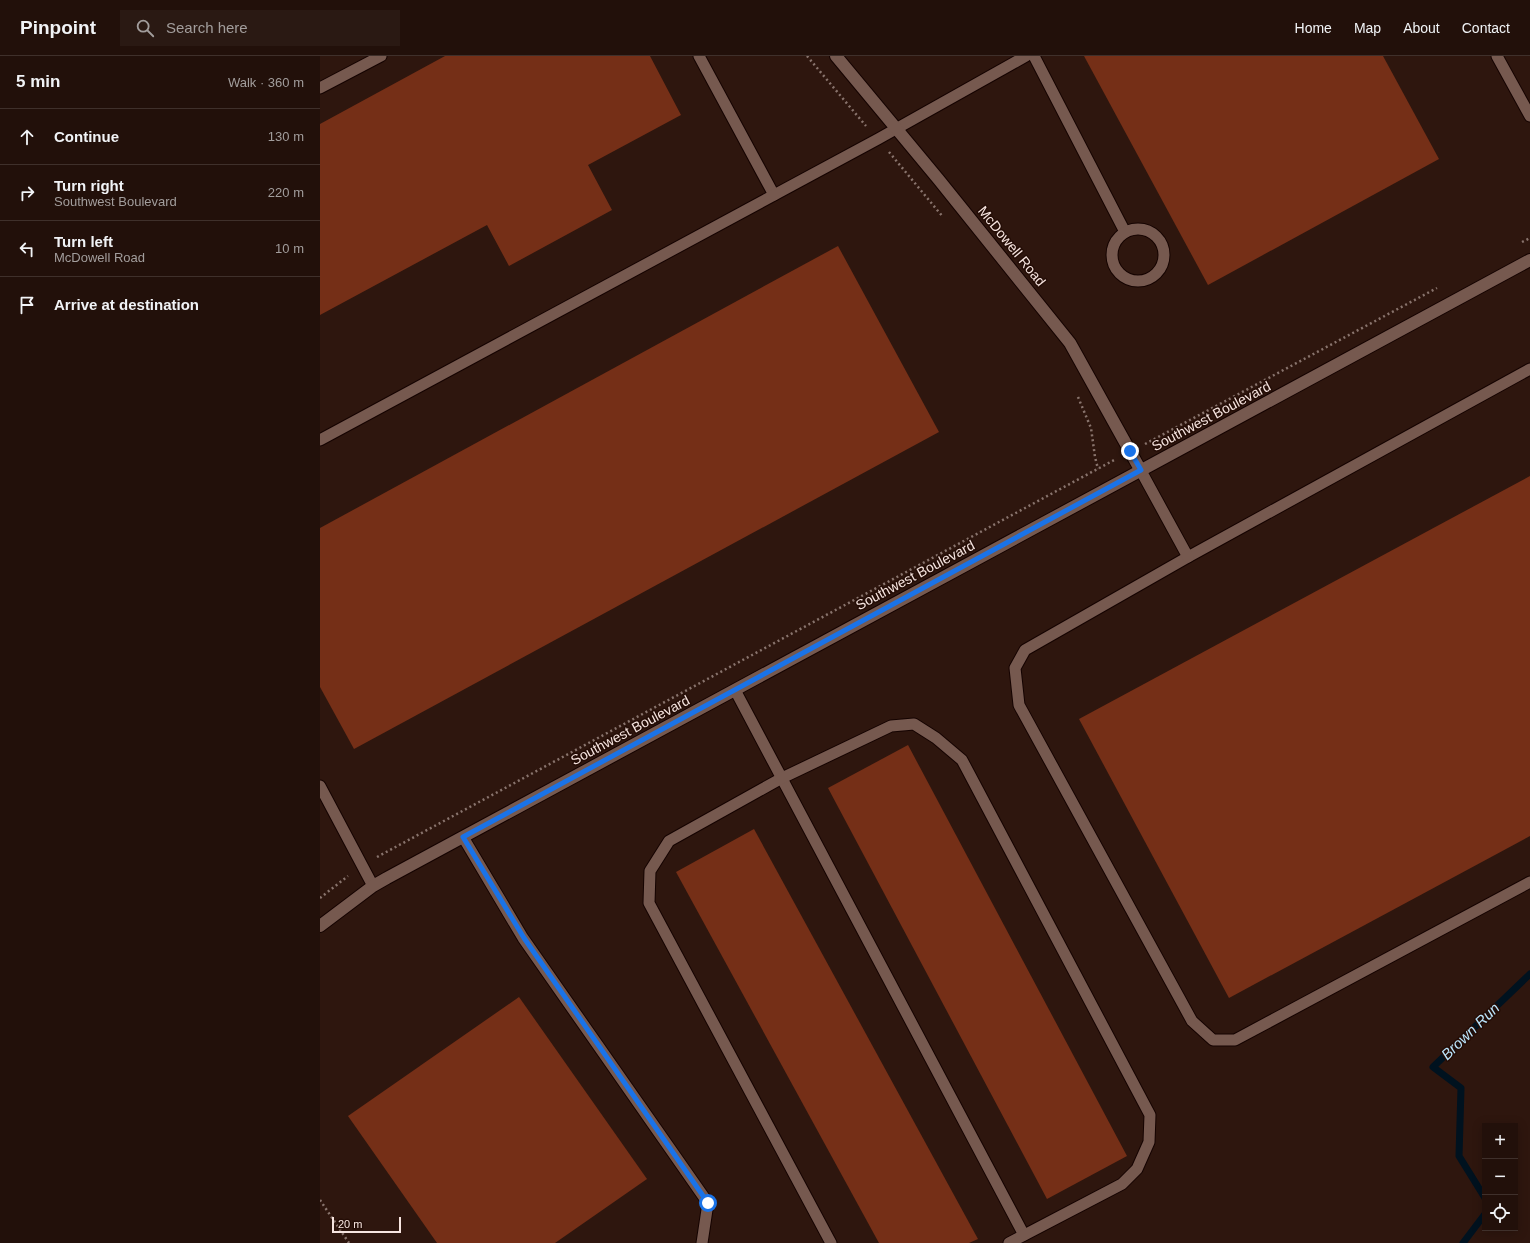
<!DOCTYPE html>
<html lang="en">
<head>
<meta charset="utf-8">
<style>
	body { margin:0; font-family:Helvetica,sans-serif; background:#2a1913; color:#f1f3f6 }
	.controls { position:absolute; right:12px; bottom:12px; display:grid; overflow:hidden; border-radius:0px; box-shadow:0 2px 10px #0003 }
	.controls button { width:36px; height:36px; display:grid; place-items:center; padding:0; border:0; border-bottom:1px solid #3f302b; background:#22100a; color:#f1f3f6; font:20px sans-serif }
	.scale { position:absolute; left:12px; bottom:10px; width:69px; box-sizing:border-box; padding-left:4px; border:2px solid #f7e5e0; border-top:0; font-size:11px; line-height:14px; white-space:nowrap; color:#f7e5e0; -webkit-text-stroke:3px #240d06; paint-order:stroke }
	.stop { position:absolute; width:12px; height:12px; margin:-9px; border:3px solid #1a73e8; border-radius:50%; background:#fff }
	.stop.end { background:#1a73e8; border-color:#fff; box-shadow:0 1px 4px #0008 }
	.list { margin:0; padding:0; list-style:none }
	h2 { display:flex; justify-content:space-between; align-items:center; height:52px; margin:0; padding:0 16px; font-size:17px }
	h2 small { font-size:13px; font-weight:400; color:#a29d9c }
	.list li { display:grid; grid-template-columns:26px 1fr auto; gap:12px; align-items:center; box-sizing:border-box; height:56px; padding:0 16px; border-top:1px solid #3f302b }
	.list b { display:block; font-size:15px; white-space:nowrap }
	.list p { margin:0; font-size:13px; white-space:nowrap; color:#a29d9c }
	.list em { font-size:13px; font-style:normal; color:#a29d9c }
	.icon { flex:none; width:22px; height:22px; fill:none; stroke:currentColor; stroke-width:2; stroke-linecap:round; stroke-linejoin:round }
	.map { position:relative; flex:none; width:1210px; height:1187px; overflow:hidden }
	header { display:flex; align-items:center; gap:24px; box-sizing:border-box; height:56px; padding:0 20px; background:#22100a; border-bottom:1px solid #3f302b }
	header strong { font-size:19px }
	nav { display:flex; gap:22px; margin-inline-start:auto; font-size:14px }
	.search { width:280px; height:36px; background:#2a1913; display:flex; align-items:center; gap:10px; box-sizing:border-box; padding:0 14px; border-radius:0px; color:#a29d9c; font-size:15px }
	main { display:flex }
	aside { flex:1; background:#22100a }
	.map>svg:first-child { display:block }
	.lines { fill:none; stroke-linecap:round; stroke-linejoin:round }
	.stream { stroke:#00121f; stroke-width:7 }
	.building { fill:#752f17 }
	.service-casing { stroke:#150300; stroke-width:13 }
	.minor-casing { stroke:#150300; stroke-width:14 }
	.tertiary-casing { stroke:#150300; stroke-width:14 }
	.path { stroke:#89746d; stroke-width:2.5; stroke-dasharray:2 3; stroke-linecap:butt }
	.service { stroke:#76594f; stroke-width:11 }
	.minor { stroke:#76594f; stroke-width:12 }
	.tertiary { stroke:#76594f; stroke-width:12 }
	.route { stroke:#1a73e8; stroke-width:5 }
	.labels { text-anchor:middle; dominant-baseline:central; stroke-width:3; stroke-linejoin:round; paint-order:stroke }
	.street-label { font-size:14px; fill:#f7e5e0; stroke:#240d06 }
	.water-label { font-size:15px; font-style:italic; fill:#bbe5fc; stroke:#240d06 }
</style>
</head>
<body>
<header>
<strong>Pinpoint</strong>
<div class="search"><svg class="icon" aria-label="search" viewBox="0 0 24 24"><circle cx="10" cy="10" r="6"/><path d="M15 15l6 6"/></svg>Search here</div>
<nav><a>Home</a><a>Map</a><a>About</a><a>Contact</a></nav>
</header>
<main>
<aside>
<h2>5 min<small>Walk · 360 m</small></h2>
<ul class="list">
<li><svg class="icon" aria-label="ahead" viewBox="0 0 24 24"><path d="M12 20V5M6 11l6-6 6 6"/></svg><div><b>Continue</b></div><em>130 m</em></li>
<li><svg class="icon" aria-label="right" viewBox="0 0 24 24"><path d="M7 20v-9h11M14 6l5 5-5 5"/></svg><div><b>Turn right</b><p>Southwest Boulevard</p></div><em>220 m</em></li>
<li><svg class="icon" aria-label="left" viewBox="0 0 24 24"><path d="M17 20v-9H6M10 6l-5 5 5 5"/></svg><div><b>Turn left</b><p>McDowell Road</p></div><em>10 m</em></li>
<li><svg class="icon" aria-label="arrive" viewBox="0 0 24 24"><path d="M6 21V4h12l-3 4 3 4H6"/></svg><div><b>Arrive at destination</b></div></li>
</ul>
</aside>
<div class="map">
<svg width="1210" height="1187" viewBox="0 0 1210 1187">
	<rect width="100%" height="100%" fill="#2e160e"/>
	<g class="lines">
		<g class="stream">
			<path d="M1165,1142L1139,1100L1141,1032L1113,1011L1210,918"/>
			<path d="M1143,1187L1165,1158"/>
		</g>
	</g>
	<g class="building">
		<path d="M125,0H330L361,59L268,109L292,154L189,210L167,169L0,259V68Z"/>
		<path d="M764,0H1063L1119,103L888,229Z"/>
		<path d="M518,190L619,376L34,693L0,631V472Z"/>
		<path d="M1210,420V780L909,942L759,663Z"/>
		<path d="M588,689L807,1100L727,1143L508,732Z"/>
		<path d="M434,773L658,1183L649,1187H559L356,816Z"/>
		<path d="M199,941L327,1123L235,1187H117L28,1060Z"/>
	</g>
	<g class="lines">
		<defs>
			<g id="service">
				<path d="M379,0L454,139"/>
				<path d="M714,0L805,176"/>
				<path d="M1177,0L1210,60"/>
				<path d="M0,32L61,0"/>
				<circle cx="818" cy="199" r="26"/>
				<path d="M1210,313L868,501L705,594L695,612L699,649L872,965L893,984H915L1210,826"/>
				<path d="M0,384L558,83L706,0"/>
				<path d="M821,415L868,501"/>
				<path d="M415,634L704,1179"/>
				<path d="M0,730L53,830"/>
				<path d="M143,781L203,882L388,1147L382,1187"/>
				<path d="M511,1187L329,847L330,815L349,785L462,722L571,670L594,668L616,682L642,704L830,1059L829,1086L817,1113L802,1128L689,1187"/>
			</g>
			<path id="minor" d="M516,0L619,124L750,287L821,415"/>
			<path id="tertiary" d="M0,870L53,830L67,822L1210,204"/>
		</defs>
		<use href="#service" class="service-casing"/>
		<use href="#minor" class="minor-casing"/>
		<use href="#tertiary" class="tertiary-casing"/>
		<g class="path">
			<path d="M487,0L546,70"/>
			<path d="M569,96L623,161"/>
			<path d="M1202,186L1210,182"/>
			<path d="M758,341L771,372L775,401L778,413"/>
			<path d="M825,388L1117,232"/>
			<path d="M57,801L796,403"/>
			<path d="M0,842L28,820"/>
			<path d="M0,1144L29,1187"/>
		</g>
		<use href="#service" class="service"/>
		<use href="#minor" class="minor"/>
		<use href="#tertiary" class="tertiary"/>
	</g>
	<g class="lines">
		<path class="route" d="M388,1147L204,882L143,781L821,414L810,395"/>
	</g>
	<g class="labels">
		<g class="street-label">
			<text transform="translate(692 190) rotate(51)">McDowell Road</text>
			<text transform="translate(891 360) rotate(-28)">Southwest Boulevard</text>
			<text transform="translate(595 519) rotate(-28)">Southwest Boulevard</text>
			<text transform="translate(310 674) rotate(-28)">Southwest Boulevard</text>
		</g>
		<g class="water-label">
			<text transform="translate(1150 975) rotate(-44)">Brown Run</text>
		</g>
	</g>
</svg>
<div class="controls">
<button>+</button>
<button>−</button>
<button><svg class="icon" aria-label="locate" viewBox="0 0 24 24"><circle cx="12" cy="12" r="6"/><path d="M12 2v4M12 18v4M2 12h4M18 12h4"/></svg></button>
</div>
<div class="scale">20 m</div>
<div class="stop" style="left:388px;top:1147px"></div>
<div class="stop end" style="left:810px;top:395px"></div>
</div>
</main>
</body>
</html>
